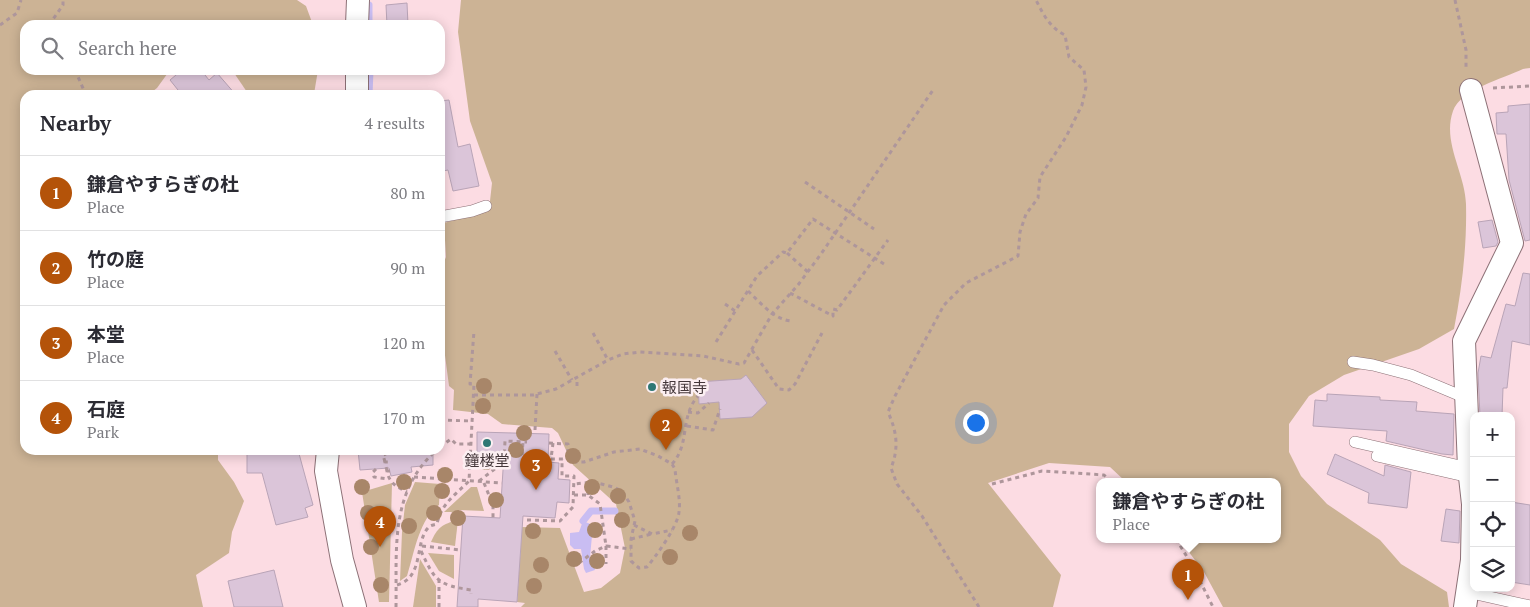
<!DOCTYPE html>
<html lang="en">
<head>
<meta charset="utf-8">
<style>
	body { margin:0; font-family:"PT Serif","Noto Sans JP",serif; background:#f2f2f3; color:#2b2b33 }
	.controls { position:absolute; right:15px; bottom:15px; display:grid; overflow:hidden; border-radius:10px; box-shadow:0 2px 12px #0003 }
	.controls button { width:45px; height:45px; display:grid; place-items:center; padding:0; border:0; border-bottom:1px solid #e1e1e2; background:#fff; color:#2b2b33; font:25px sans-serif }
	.you { position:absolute; left:975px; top:422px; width:18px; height:18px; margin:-12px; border:4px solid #fff; border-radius:50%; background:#1a73e8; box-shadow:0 0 0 8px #1a73e833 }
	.badge { display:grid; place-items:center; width:32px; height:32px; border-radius:50%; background:#b45309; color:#fff; font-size:16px; font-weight:700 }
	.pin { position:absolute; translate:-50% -41px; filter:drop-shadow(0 1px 2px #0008) }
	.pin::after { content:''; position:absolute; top:26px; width:18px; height:15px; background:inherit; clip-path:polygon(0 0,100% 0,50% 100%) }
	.popup { position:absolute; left:1096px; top:478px; width:185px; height:65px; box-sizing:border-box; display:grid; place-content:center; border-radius:10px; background:#fff; filter:drop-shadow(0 1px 4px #0005); font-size:16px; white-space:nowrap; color:#7c7c81 }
	.popup b { font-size:19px; color:#2b2b33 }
	.popup::after { content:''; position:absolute; left:50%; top:100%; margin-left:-10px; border:10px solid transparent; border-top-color:#fff }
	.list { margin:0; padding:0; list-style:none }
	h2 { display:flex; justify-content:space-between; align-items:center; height:65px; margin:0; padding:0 20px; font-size:21px }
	h2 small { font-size:16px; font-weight:400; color:#7c7c81 }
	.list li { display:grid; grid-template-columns:32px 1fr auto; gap:15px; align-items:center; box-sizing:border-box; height:75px; padding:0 20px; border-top:1px solid #e1e1e2 }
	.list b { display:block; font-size:19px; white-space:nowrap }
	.list p { margin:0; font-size:16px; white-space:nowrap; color:#7c7c81 }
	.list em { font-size:16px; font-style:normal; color:#7c7c81 }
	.icon { flex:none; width:28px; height:28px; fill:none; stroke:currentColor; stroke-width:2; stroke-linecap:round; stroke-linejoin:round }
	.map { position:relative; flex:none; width:1530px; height:607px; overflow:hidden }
	.search { position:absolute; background:#fff; box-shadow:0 2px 12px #0003; left:20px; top:20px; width:425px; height:55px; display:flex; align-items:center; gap:12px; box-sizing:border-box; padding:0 18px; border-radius:15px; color:#7c7c81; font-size:19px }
	.panel { position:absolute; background:#fff; box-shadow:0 2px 12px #0003; left:20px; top:90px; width:425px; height:365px; border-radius:15px }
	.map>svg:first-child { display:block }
	.green { fill:#ccb395 }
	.water { fill:#c9bdf2 }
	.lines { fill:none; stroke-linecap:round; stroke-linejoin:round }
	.stream { stroke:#c9bdf2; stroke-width:7 }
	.building { fill:#dbc5d9; stroke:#b9a4b7 }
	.lane-casing { stroke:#8d7177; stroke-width:12 }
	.street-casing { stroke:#8d7177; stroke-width:24 }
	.path { stroke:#ae969b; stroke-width:3; stroke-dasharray:4 4; stroke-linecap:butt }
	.lane { stroke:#fff; stroke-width:11 }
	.street { stroke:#fff; stroke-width:22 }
	.tree { fill:#a88669 }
	.poi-dot { fill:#2e7774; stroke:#fceff2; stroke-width:2 }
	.labels { text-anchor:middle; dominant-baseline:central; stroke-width:5; stroke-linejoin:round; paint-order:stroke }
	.poi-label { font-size:15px; fill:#44373a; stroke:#fceff2; text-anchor:start }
</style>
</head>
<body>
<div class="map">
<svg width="1530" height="607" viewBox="0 0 1530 607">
	<rect width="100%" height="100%" fill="#fcdce3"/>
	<g class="green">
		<path d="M0,0H297L306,6L313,25H25V70H170L157,88L148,95H25V450H218V460L234,482L244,501L232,532L229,553L196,575L203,607H0Z"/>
		<path d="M461,0H1530V68L1523,69C1504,78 1460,90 1453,111C1442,142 1465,173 1466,204C1467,246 1462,288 1454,329L1419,349L1344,375L1309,396L1289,424V452L1301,476L1327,504L1380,540L1401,564L1447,592L1449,607H1223L1204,572L1179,539H1277V481H1125L1110,467L1049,463L988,483L1061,575L1053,607H521L525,603L517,602L522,527L560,528L584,592L601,588L620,573L625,548L616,504L573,465L558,433L552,428L502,424L488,414L453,410L454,390L449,386L440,317V272L446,257L444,223L489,210L492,183L470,121L458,32Z"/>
		<path d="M232,70H318L314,94L247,92Z"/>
		<path d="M415,482L440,484L439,505C419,519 414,554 407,576L400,581L402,532L405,505Z"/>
		<path d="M392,483L389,602H379L362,492Z"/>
		<path d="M471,487H477L484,511L459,510V512H444Z"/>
		<path d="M458,520L455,546L431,542C437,528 442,524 458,520Z"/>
		<path d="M428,553L454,555V579L439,571Z"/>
		<path d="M420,559L436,586V607H413Z"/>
	</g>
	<path class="water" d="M583,521L593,525L590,557L595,570L586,573L584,569L581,549H574L570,545V533L579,532Z"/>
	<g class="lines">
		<g class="stream">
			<path d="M369,5V25"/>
			<path d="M369,95L370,70"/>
			<path d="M583,521L591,511H615"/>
		</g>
	</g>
	<g class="building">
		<path d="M407,3L408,25H387L386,5Z"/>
		<path d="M182,70H201L209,80L217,73L236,95H182L170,80Z"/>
		<path d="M449,100L458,147L470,144L479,186L453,191L448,170L443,171L440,154V101Z"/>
		<path d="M1530,104V240L1525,241L1509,180L1506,134H1497L1496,113L1508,112V106Z"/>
		<path d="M1492,220L1498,242L1496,246L1483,248L1478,222Z"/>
		<path d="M1523,273L1530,274V345L1512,341L1507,388H1503L1502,416H1480L1478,373L1481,356L1491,358L1506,304L1515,306Z"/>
		<path d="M746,375L767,403L752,417L720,419L719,402L699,404L698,382L741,379Z"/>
		<path d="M1327,394L1380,397V400L1417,402L1416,411L1454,414L1453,455L1442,454L1386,441L1387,431L1313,426L1315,400L1327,401Z"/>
		<path d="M477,432L549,434L548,462L559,463L558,479L570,480L569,503L557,502L555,518L523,516L517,602L478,599V607H457L463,516L500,518L504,454L477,453Z"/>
		<path d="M247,450H298L313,505L305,508L308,517L276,525L262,473H247Z"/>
		<path d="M358,450H433V465L411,467L412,472L391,476L389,468L360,470Z"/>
		<path d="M1335,454L1384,476L1385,465L1411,472L1407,508L1368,503L1369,493L1327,474Z"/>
		<path d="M1511,502L1530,505V585L1511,582Z"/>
		<path d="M1446,509L1460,511L1459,543L1441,541Z"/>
		<path d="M274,570L283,607H234L228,581Z"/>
	</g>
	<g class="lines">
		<defs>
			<g id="lane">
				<path d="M440,217L472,211L486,206"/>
				<path d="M1353,362L1373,365L1411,375L1466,398"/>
				<path d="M1355,442L1469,468"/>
				<path d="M1377,456L1469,477"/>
				<path d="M1467,592L1530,606"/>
			</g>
			<g id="street">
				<path d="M357,25L358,0"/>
				<path d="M357,95V70"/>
				<path d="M328,450L326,471L342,560L355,607"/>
				<path d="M1465,607L1472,560L1473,504L1469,468L1464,341L1512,243L1471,90"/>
			</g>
		</defs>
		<use href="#lane" class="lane-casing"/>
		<use href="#street" class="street-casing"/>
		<g class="path">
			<path d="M1455,0L1466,50V69"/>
			<path d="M0,25L17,13L21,0"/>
			<path d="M49,25L63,5V0"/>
			<path d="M75,70L86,95"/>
			<path d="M1493,88L1530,86"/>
			<path d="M805,182L874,229"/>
			<path d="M787,253L808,272"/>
			<path d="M748,291C761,303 773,319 791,321"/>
			<path d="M790,293L833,316V309L837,310L888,240"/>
			<path d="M725,304L735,311"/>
			<path d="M593,333L608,360"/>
			<path d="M716,342L757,276L783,252L787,253L813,219L884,264"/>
			<path d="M752,350L779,389L789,390L795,384L822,333"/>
			<path d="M555,351L572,380"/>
			<path d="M577,386V378"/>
			<path d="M474,395H533L556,389L608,360L623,354L640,352L703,356L739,364L744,363L772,314L798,285L821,254L933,90"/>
			<path d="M688,412L698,413L709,403"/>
			<path d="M440,420L472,421"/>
			<path d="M687,426L713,430L720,409"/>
			<path d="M535,430L537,394"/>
			<path d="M549,443L568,444V459L576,462H584L614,452L640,449L658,456L672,464L675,469C676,482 681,500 679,512C678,526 656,556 647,567L639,568L631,561V539L635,521L629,502L622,491L613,487L594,482L574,484"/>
			<path d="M553,443L551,459H563"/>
			<path d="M440,447L451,439L456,444H470"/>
			<path d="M470,455L505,456"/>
			<path d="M522,455L523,442"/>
			<path d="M385,462L383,455L386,454"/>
			<path d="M672,464C691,443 679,416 699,395"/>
			<path d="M376,469L373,472L374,477L388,479"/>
			<path d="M387,471L385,462H388"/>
			<path d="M390,471H387C389,483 397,487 407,492"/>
			<path d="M414,477L502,483"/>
			<path d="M447,480L448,473"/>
			<path d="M479,481L504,462L505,441L527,442"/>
			<path d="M484,483L493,505V518"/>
			<path d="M992,484L1042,471L1104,475L1110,481"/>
			<path d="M574,495H588L600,504L606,546L631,549"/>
			<path d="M588,495V483"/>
			<path d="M527,520L560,521L573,507L574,476H562V459"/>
			<path d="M634,525L652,534L672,530"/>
			<path d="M631,539L652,534"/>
			<path d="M1176,539L1192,565L1213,607"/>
			<path d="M422,546L461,550"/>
			<path d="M421,551C435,581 438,585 471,590V594"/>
			<path d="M579,563L595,551L606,546V564"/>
			<path d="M397,585C425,577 414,541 429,527C431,525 434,525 437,524C441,504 455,495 469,481L474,384H470L474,331"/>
			<path d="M396,607C397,550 389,491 437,450"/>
			<path d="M439,607V580"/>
			<path d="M979,607L922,516L897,484L891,468C899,448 897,432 888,412L895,396L944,305L966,283L1018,256L1020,232L1026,214L1038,198L1040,177L1066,137L1082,105L1086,87L1084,70L1069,57L1065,35C1050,28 1043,14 1036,0"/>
		</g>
		<use href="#lane" class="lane"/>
		<use href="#street" class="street"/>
	</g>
	<g class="tree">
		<circle cx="484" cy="386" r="8"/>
		<circle cx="483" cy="406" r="8"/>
		<circle cx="524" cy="433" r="8"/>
		<circle cx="516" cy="450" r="8"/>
		<circle cx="573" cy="456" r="8"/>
		<circle cx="486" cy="462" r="8"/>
		<circle cx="445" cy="475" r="8"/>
		<circle cx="404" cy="482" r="8"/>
		<circle cx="362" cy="487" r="8"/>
		<circle cx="592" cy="487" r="8"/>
		<circle cx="442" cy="491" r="8"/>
		<circle cx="618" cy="496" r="8"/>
		<circle cx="496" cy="500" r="8"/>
		<circle cx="368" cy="513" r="8"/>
		<circle cx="434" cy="513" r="8"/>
		<circle cx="458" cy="518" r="8"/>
		<circle cx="622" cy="520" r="8"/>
		<circle cx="409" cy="526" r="8"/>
		<circle cx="595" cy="530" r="8"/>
		<circle cx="533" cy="531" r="8"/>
		<circle cx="690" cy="533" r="8"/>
		<circle cx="371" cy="547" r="8"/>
		<circle cx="670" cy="557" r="8"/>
		<circle cx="574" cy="559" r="8"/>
		<circle cx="597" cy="561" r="8"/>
		<circle cx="541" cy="565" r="8"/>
		<circle cx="381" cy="585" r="8"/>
		<circle cx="534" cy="586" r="8"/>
	</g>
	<g class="poi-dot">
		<circle cx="652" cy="387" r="5"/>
		<circle cx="487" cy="443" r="5"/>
	</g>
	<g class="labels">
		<g class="poi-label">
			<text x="662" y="387">報国寺</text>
			<text x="487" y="460" text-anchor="middle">鐘楼堂</text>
		</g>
	</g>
</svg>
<div class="controls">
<button>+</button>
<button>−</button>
<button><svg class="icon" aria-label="locate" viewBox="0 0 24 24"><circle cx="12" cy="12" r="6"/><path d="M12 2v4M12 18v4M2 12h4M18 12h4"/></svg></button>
<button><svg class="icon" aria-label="layers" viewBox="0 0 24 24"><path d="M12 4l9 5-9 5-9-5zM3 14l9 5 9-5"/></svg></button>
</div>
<div class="you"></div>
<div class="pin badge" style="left:1188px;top:600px">1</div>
<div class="popup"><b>鎌倉やすらぎの杜</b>Place</div>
<div class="pin badge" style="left:666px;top:450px">2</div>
<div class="pin badge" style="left:536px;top:490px">3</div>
<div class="pin badge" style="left:380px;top:547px">4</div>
<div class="search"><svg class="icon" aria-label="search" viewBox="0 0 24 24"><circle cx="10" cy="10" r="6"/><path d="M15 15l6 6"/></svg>Search here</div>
<section class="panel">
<h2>Nearby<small>4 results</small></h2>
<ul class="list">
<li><span class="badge">1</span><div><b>鎌倉やすらぎの杜</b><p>Place</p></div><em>80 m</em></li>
<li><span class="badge">2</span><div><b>竹の庭</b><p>Place</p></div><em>90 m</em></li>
<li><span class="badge">3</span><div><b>本堂</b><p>Place</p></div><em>120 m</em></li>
<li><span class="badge">4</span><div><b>石庭</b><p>Park</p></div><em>170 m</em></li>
</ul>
</section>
</div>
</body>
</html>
